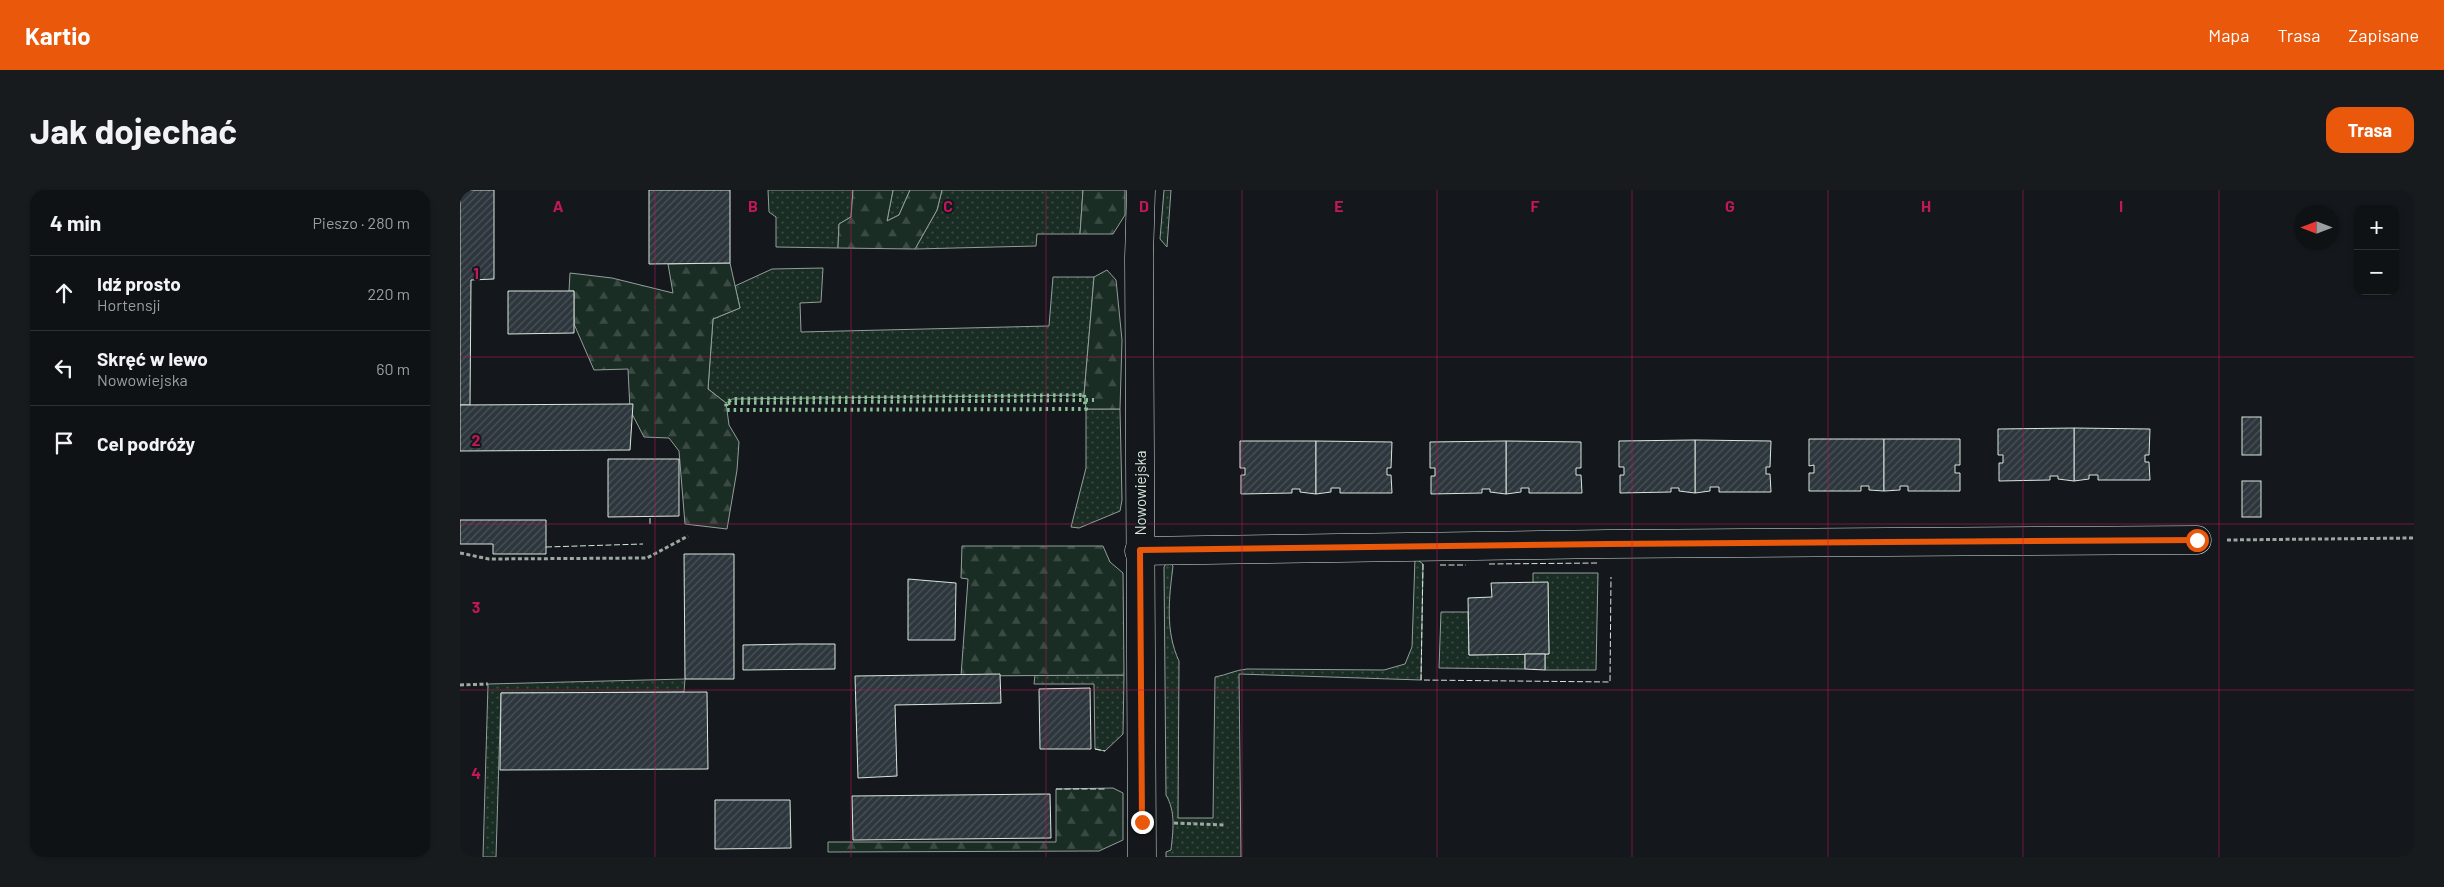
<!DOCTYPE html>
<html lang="pl">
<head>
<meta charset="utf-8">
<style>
	body { margin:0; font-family:Barlow,sans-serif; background:#181b1e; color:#f1f3f6 }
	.controls { position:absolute; right:15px; top:15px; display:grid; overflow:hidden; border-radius:10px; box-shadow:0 1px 4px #0004 }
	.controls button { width:45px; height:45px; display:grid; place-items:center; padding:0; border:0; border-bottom:1px solid #2f3234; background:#0f1215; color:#f1f3f6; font:25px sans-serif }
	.compass { position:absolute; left:1834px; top:15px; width:45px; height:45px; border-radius:50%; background:#0f1215; box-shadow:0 1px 4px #0004; rotate:270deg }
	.stop { position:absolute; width:15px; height:15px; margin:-11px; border:4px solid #ea580c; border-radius:50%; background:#fff }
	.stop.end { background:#ea580c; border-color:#fff; box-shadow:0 1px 5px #0008 }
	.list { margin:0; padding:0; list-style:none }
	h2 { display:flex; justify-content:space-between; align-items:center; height:65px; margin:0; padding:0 20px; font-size:21px }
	h2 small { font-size:16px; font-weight:400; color:#9b9ea0 }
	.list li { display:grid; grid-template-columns:32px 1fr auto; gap:15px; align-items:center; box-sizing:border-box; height:75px; padding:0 20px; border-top:1px solid #2f3234 }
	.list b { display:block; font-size:19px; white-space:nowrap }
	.list p { margin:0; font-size:16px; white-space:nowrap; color:#9b9ea0 }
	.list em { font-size:16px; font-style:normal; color:#9b9ea0 }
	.icon { flex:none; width:28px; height:28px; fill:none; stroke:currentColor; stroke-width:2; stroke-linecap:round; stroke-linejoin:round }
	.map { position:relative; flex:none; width:1954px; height:667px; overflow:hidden; border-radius:15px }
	header { display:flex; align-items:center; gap:30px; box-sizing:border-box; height:70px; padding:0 25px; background:#ea580c; color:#fff }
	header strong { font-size:24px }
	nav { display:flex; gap:28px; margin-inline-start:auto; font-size:18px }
	.intro { display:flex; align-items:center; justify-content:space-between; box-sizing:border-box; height:120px; padding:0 30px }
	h1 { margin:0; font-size:35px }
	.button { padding:12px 22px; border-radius:15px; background:#ea580c; color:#fff; font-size:18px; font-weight:700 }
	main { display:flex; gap:30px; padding:0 30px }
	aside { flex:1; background:#0f1215; border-radius:15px; box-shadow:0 1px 4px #0004 }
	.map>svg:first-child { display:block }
	.grass { fill:url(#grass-dots); stroke:#939e99 }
	.forest { fill:url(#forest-firs); stroke:#939e99 }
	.building { fill:url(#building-hatch); stroke:#d8e6dc }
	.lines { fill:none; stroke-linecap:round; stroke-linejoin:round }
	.minor-casing { stroke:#d8e6dc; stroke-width:29 }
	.path { stroke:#9da8a2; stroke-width:3; stroke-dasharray:4 2.5; stroke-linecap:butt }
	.minor { stroke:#14181c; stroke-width:28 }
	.hedge { stroke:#8ac095; stroke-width:4; stroke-dasharray:2.5 4; stroke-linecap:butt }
	.fence { stroke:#d8e6dc; stroke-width:1; stroke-dasharray:6 2.5; stroke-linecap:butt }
	.route { stroke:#ea580c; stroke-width:6 }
	.grid { fill:none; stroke:#c2185b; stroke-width:1; stroke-opacity:0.55 }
	.labels { text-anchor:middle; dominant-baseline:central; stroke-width:4; stroke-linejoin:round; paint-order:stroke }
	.street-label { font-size:15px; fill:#d8e6dc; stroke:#14181c }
	.grid-label { font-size:16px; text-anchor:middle; font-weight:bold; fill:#c2185b; stroke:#14181c; stroke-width:4; stroke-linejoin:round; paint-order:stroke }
</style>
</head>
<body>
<header>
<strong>Kartio</strong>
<nav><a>Mapa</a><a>Trasa</a><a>Zapisane</a></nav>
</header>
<div class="intro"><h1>Jak dojechać</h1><a class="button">Trasa</a></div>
<main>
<aside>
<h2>4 min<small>Pieszo · 280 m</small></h2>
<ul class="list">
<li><svg class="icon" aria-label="ahead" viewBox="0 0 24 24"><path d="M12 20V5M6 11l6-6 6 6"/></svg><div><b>Idź prosto</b><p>Hortensji</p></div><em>220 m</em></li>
<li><svg class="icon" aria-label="left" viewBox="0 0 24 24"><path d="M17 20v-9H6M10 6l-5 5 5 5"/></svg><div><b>Skręć w lewo</b><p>Nowowiejska</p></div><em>60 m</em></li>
<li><svg class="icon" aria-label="arrive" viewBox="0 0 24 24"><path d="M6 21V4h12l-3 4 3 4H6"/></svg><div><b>Cel podróży</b></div></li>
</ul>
</aside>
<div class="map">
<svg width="1954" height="667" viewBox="0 0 1954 667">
	<defs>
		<pattern id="grass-dots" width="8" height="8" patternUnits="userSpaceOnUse" patternTransform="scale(1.25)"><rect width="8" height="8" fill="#1a2d24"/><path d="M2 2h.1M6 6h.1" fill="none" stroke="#3b4b43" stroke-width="1.8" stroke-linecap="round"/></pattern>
		<pattern id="forest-firs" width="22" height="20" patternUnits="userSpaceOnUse" patternTransform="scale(1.25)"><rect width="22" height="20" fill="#1a2d24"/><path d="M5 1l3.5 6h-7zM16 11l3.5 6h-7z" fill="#3b4b43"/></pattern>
		<pattern id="building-hatch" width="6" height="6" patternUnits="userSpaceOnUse" patternTransform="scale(1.25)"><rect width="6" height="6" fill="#2c363c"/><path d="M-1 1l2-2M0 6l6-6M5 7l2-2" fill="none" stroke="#4a5358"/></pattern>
	</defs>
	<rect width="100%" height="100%" fill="#14181c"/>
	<g class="grass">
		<path d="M308,0H393L391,27L379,34L378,58L316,57V27L309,22Z"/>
		<path d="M433,0H450L439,25L427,31Z"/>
		<path d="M482,0H623L620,44H577L576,56L455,59L477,20Z"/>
		<path d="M704,0H711L707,57L700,49Z"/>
		<path d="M363,78L361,112L340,113L341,142L589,136L593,87H634L624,205L272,209L266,213L248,199L253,129L280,118L275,96L312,79Z"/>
		<path d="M626,219H660L662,310L660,321L619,338L611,337L626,278Z"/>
		<path d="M955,368L963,374L961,490L779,484L781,667H706V662L711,660C713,641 716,622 706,605L704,377L708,371L713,376C709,408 705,441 719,471L718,628H753L755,487C767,485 775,480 787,479L924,480L945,474L952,457Z"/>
		<path d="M1073,383H1138L1136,480H1085V464H1089L1088,393H1073Z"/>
		<path d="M981,422H1008L1009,465L1065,464V479L979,478Z"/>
		<path d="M575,485H664L663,544L645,561L635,559L634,494H574Z"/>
		<path d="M225,489L224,502L41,503L36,667H23L28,494Z"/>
	</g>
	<g class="forest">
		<path d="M393,0H433L427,31L439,25L450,0H482L477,20L455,59L378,58L379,34L391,27Z"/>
		<path d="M623,0H665V25L653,44H620Z"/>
		<path d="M270,73L280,118L253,129L248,199L266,213L269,235L279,252L277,280L267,339L225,334L219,261L209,248L184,247L170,220L168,179L134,180L114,134V101H109L110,83L152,88L213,103L208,74Z"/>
		<path d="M647,80L656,90L662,150L660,219H626L624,205L634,87Z"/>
		<path d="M502,356H643L650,372L663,383L664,485L501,486L508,389L501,388Z"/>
		<path d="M653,598L663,603V650L639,661L368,662V652H596V599Z"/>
	</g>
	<g class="building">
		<path d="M0,0H34V89L11,90L10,215H0Z"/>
		<path d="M189,0H270V73L189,74Z"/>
		<path d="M48,101H114V143L48,144Z"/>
		<path d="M173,214L170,260L0,261V215Z"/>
		<rect x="1782" y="227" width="19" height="38"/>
		<path d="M1614,238L1690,239L1689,265H1685V272H1689L1690,290H1638V285H1629V289L1614,291Z"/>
		<path d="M1614,238V291L1598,289V286H1590V290L1539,291V273H1543V265H1538V239Z"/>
		<path d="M1349,249H1424V301L1409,300V296H1401V301H1349V283H1354V275L1349,276Z"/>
		<path d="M1424,249H1500V275H1495V283H1500V301H1448V296H1440V300L1424,301Z"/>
		<path d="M1235,250L1311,251L1310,277H1306V284H1310L1311,302H1259V297H1250V301L1235,303Z"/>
		<path d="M1235,250V303L1219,301V298H1211V302L1160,303V285H1164V277H1159V251Z"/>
		<path d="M780,251H856V304L840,302V299H832V303L781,304V285H785V278H780Z"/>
		<path d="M856,251L932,252L931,278H927V285H931L932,303H880V298H871V302L856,304Z"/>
		<path d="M1046,251L1121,252V278H1116V285H1121L1122,303H1069V298H1061V302L1046,304Z"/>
		<path d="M1046,251V304L1030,302V299H1022V303L971,304V286H975V278H970V252Z"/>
		<path d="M148,269H219V326L148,327Z"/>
		<rect x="1782" y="291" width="19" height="36"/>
		<path d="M0,330H86V364H33V354H0Z"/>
		<path d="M224,364H274V489H225Z"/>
		<path d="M448,389L496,393L495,450H448Z"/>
		<path d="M1088,392L1089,464L1009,465L1008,408L1032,407L1031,393Z"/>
		<path d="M338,454H375V479L283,480V455Z"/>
		<path d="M1065,464H1085V480L1065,479Z"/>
		<path d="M540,484L541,513L435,515L437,586L398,588L395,486Z"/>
		<path d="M630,498L631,559H580L579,499Z"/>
		<path d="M247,502L248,579L40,580L41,503Z"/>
		<path d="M590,604L591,648L393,650L392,606Z"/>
		<path d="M255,610H330L331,658L255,659Z"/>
	</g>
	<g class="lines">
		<defs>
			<g id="minor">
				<path d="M681,0L679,68L682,667"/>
				<path d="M679,361L1148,354L1737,350"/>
			</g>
		</defs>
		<use href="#minor" class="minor-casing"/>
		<g class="path">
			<path d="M1767,350L1954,348"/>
			<path d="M0,363L29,369L187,368L228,346"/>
			<path d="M0,495L28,494"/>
			<path d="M714,633L766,635"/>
		</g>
		<use href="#minor" class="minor"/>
		<g class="hedge">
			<path d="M624,205L626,219L267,220L266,213L272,209Z"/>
			<path d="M268,213L634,210"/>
		</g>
		<g class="fence">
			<path d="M190,334V327"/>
			<path d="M86,357L183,354"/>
			<path d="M963,374L961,490L1150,492L1151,387"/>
			<path d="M1029,374L1138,373"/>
			<path d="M980,375H1006"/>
			<path d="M635,559L645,561"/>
			<path d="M596,599H646"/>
		</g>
	</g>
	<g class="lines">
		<path class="route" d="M682,632L680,360L1148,354L1737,350"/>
	</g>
	<path class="grid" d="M195,0V667M391,0V667M586,0V667M782,0V667M977,0V667M1172,0V667M1368,0V667M1563,0V667M1759,0V667M0,167H1954M0,334H1954M0,500H1954"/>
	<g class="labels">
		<g class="street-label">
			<text transform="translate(680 303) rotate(-90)">Nowowiejska</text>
		</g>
	</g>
	<g class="grid-label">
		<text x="98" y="22">A</text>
		<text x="293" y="22">B</text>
		<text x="488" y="22">C</text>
		<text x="684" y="22">D</text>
		<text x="879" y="22">E</text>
		<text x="1075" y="22">F</text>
		<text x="1270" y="22">G</text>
		<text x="1466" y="22">H</text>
		<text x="1661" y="22">I</text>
		<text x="16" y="89">1</text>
		<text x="16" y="256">2</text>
		<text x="16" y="423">3</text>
		<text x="16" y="589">4</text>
	</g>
</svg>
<div class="controls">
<button>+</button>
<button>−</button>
</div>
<svg class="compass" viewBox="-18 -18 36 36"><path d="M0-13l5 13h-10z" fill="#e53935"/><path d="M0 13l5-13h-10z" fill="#9b9ea0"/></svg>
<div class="stop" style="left:1737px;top:350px"></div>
<div class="stop end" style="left:682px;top:632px"></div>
</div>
</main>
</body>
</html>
